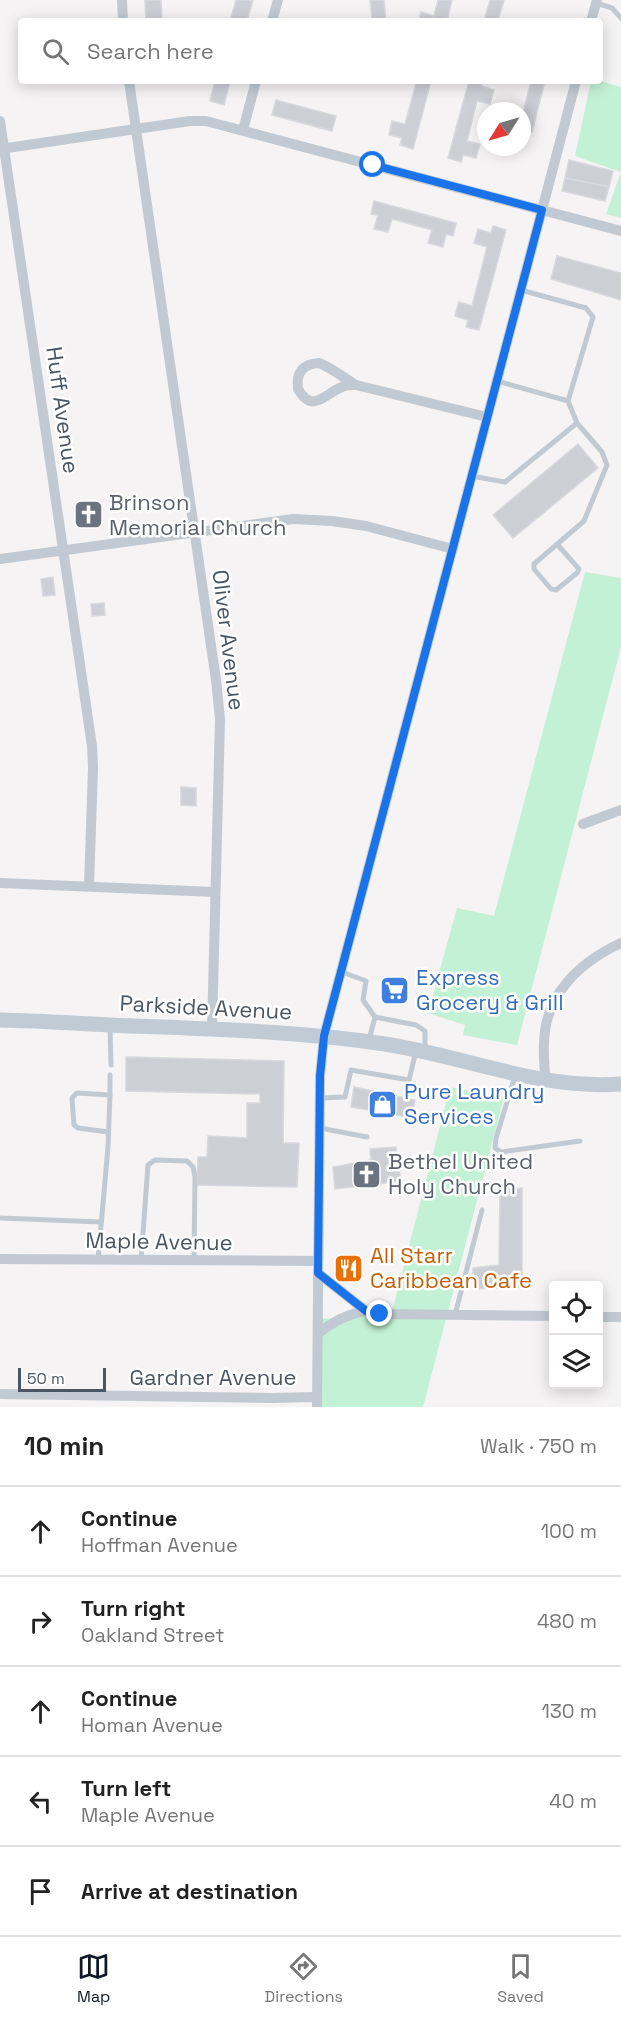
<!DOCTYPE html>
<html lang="en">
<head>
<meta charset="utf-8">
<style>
	body { margin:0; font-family:"Space Grotesk",sans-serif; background:#f2f2f2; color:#222 }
	.controls { position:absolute; right:18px; bottom:18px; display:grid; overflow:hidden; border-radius:6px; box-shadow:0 3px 15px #0003 }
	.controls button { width:54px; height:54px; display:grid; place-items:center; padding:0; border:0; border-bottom:2px solid #e0e0e0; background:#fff; color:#222; font:30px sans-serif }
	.compass { position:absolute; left:477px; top:102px; width:54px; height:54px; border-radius:50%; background:#fff; box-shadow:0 3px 15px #0003; rotate:233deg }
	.scale { position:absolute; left:18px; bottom:15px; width:88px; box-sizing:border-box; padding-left:6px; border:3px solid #4a5661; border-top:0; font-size:16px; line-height:21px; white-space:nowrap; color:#4a5661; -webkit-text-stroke:4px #fff; paint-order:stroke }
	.stop { position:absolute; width:18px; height:18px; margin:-14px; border:4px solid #1a73e8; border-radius:50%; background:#fff }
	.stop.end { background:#1a73e8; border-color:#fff; box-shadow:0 2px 6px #0008 }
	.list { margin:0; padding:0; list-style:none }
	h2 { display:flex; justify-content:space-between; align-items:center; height:78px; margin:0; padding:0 24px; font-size:26px }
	h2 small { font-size:20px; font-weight:400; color:#767676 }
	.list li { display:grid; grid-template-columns:39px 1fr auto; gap:18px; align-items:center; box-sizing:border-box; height:90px; padding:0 24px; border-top:2px solid #e0e0e0 }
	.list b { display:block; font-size:22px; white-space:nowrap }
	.list p { margin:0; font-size:20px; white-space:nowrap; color:#767676 }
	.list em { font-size:20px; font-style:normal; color:#767676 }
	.icon { flex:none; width:33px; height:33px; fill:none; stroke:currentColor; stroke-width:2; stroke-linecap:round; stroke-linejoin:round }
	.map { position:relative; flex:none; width:621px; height:1407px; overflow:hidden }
	.search { position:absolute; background:#fff; box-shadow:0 3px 15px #0003; left:18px; right:18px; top:18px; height:66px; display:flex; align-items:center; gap:15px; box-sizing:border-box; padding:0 21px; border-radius:6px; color:#767676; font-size:22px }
	.sheet { height:528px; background:#fff }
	nav { display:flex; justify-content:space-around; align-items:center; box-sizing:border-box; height:84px; border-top:2px solid #e0e0e0; background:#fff; font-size:16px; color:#767676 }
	nav a { display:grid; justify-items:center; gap:3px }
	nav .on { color:#111827 }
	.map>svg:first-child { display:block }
	.green { fill:#c3f1d5 }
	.building { fill:#cdcfd5; stroke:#d7d9de; stroke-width:1.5 }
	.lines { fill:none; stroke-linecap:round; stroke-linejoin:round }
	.lane { stroke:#c1cad2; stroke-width:5 }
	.street { stroke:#c1cad2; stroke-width:10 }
	.secondary { stroke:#c1cbd6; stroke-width:15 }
	.route { stroke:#1a73e8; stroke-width:8 }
	.labels { text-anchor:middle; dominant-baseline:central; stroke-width:5; stroke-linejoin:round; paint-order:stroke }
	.street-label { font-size:22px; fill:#4a5661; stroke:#fff }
	.worship-label { font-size:22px; fill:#5b616d; stroke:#fff; text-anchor:start }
	.shop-label { font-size:22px; fill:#366cbe; stroke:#fff; text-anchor:start }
	.food-label { font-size:22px; fill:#c56008; stroke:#fff; text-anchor:start }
</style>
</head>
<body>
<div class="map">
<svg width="621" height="1407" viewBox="0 0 621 1407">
	<rect width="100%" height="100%" fill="#f5f3f3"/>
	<g class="green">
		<path d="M591,81H600L621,87V218L606,214L621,172L575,156Z"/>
		<path d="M585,572L621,578V647L517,1045L463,1035L465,1025L428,1013L457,908L494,916Z"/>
		<path d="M450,1087L504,1097L423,1407H315L317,1319L391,1316Z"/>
	</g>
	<g class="building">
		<path d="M145,0H161L162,21H146Z"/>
		<path d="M236,0H253L247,21H230Z"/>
		<path d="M370,0H384L386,21H359L372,19Z"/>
		<path d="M438,0H452L447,21H419L421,12L434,16Z"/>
		<path d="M490,0H504L498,21H484Z"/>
		<path d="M215,81H230L224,105L210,101Z"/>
		<path d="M405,81H431L413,149L400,145L402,138L389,135L392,121L405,124L416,84Z"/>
		<path d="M469,81H483L481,86L494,90L490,104L477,101L467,141L480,144L476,158L463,155L461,162L448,158Z"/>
		<path d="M531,81H545L532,132L522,129V117Z"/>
		<path d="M276,100L336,116L332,131L272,115Z"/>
		<path d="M569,160L613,171L609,187L565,178Z"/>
		<path d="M565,178L609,187L605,201L562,191Z"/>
		<path d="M374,201L456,223L453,236L446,234L443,247L428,243L432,230L392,219L388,232L374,229L378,215L371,214Z"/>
		<path d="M493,226L506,230L479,330L466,327L468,320L455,316L459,302L472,306L487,247L474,243L478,229L491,233Z"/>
		<path d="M557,256L621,273V300L551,279Z"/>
		<path d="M578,444L598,468L513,538L493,515Z"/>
		<path d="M53,577L55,595L43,596L41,579Z"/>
		<path d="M104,603L105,615L92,616L91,604Z"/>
		<path d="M181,787L196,788V806L181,805Z"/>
		<path d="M126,1057L284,1061L283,1143H299L297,1187L197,1185L198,1157H207L208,1136L247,1138V1103H260V1094L126,1091Z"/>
		<path d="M354,1087L415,1100L412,1118L351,1107Z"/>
		<path d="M396,1147L401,1181L335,1189L333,1167L371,1160L370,1149Z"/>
		<path d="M522,1188V1287L473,1289V1268L499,1265L500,1190Z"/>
	</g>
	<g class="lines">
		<g class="lane">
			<path d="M596,3L612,8L621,18"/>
			<path d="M521,290L586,308L593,317L568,401L577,423L602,452L607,465L584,521L534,564V569L551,589L556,590L577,573L579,569L557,544"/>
			<path d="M497,381L568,401"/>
			<path d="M471,476L505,482L577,423"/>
			<path d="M342,972L366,981L363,1000L375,1017L369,1040"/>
			<path d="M375,1017L416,1025L425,1031V1050"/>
			<path d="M110,1028L111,1065"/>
			<path d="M515,1076L496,1138L495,1148L501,1152L580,1141"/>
			<path d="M110,1095V1075"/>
			<path d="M320,1098L345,1097L351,1070L409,1080L416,1051"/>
			<path d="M320,1128L367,1137"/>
			<path d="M0,1218L101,1222"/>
			<path d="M98,1260L108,1147L110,1095L77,1093L72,1098L74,1125L78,1128L108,1132"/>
			<path d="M141,1260L148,1165L155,1160L187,1161L193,1167L195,1177L194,1259"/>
			<path d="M455,1315L482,1210"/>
		</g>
		<g class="street">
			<path d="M122,0L123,21"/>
			<path d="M272,21L278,0"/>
			<path d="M591,21L597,0"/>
			<path d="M129,81L216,680L220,719L212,1029"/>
			<path d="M0,121L92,746L93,768L89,886"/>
			<path d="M243,130L256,81"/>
			<path d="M0,149L190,121H206L621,231"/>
			<path d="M319,363C332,368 344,378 356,385C351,385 346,385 342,387C325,393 313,415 298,389C296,373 302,364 319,363Z"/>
			<path d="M356,385L487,417"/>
			<path d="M0,559L293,519L332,521L366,526L453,549"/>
			<path d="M583,824L621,810"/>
			<path d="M0,883L215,892"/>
			<path d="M545,1080C545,1068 543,1055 544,1043C545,994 580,962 621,943"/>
			<path d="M0,1259L318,1261"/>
			<path d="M318,1273L366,1311L380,1314L554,1316"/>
			<path d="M598,1317H621"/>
			<path d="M318,1334C333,1321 347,1314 366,1311"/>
			<path d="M0,1394L272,1398L317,1397"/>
			<path d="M317,1407L320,1076L324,1036L576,81"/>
		</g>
		<path class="secondary" d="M0,1020C54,1021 109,1026 163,1027C238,1030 311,1033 385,1044C464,1056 539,1090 621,1084"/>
	</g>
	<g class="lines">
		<path class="route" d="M373,165L542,210L324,1036L320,1076L318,1273L366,1311L380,1314"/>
	</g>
	<defs>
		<symbol id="church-square" viewBox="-11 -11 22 22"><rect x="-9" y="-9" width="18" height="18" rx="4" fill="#6b7280" stroke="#fff"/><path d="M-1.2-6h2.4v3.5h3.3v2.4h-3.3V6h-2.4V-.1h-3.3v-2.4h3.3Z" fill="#fff"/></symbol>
		<symbol id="supermarket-square" viewBox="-11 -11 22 22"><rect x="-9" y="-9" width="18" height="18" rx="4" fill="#3f7fe0" stroke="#fff"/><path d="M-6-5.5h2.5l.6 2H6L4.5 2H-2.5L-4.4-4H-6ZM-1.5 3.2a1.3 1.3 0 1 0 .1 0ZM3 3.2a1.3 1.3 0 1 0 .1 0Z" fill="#fff"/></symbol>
		<symbol id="shop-square" viewBox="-11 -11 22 22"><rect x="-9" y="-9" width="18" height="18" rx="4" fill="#3f7fe0" stroke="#fff"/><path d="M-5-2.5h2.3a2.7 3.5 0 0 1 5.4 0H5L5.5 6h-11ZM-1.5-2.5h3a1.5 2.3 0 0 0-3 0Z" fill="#fff"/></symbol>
		<symbol id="restaurant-square" viewBox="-11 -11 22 22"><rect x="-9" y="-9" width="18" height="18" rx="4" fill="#e8710a" stroke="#fff"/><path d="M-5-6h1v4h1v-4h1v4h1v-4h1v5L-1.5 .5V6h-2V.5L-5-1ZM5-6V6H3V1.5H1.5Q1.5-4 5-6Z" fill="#fff"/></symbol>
	</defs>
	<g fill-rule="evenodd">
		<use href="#church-square" x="72" y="498" width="33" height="33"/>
		<use href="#supermarket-square" x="378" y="974" width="33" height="33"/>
		<use href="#shop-square" x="366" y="1088" width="33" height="33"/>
		<use href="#church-square" x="350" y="1158" width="33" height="33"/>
		<use href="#restaurant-square" x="332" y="1252" width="33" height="33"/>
	</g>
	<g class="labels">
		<g class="street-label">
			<text transform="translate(63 410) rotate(82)">Huff Avenue</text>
			<text transform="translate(229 640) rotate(83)">Oliver Avenue</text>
			<text transform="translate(206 1007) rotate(3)">Parkside Avenue</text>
			<text transform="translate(159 1241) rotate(1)">Maple Avenue</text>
			<text x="213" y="1377">Gardner Avenue</text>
		</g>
		<g class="worship-label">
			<text x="109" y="502">Brinson<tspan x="109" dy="25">Memorial Church</tspan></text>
			<text x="388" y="1161">Bethel United<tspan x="388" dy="25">Holy Church</tspan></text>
		</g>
		<g class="shop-label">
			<text x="416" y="977">Express<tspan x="416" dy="25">Grocery &amp; Grill</tspan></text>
			<text x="404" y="1091">Pure Laundry<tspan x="404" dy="25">Services</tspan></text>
		</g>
		<g class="food-label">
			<text x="370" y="1255">All Starr<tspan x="370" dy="25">Caribbean Cafe</tspan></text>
		</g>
	</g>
</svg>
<div class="controls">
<button><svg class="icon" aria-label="locate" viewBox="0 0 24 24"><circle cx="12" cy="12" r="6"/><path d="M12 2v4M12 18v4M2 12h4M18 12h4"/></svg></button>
<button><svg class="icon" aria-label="layers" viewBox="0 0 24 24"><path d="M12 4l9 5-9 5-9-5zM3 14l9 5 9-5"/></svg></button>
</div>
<svg class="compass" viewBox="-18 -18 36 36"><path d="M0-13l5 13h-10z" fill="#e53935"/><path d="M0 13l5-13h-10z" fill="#767676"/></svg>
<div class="scale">50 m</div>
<div class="stop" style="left:373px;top:165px"></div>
<div class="stop end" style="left:380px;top:1314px"></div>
<div class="search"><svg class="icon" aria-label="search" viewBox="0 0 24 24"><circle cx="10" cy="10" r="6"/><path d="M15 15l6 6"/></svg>Search here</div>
</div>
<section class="sheet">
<h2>10 min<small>Walk · 750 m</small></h2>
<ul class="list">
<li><svg class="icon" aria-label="ahead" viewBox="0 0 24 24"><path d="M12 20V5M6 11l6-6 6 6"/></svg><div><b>Continue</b><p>Hoffman Avenue</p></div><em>100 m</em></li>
<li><svg class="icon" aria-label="right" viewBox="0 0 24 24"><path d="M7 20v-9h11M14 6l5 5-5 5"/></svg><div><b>Turn right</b><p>Oakland Street</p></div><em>480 m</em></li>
<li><svg class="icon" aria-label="ahead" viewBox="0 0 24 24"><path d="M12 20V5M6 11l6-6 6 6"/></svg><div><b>Continue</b><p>Homan Avenue</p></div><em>130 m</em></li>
<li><svg class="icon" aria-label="left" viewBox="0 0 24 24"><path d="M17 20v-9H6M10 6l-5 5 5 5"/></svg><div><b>Turn left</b><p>Maple Avenue</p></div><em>40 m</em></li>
<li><svg class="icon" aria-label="arrive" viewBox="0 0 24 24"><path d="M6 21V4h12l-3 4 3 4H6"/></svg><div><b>Arrive at destination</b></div></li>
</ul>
</section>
<nav>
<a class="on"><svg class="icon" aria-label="map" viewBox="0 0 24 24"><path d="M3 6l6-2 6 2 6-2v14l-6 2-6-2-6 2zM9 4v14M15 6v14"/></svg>Map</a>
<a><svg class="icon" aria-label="directions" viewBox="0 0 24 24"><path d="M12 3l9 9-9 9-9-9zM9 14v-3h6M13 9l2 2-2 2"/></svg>Directions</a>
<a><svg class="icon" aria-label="saved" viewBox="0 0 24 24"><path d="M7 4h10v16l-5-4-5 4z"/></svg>Saved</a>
</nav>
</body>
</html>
